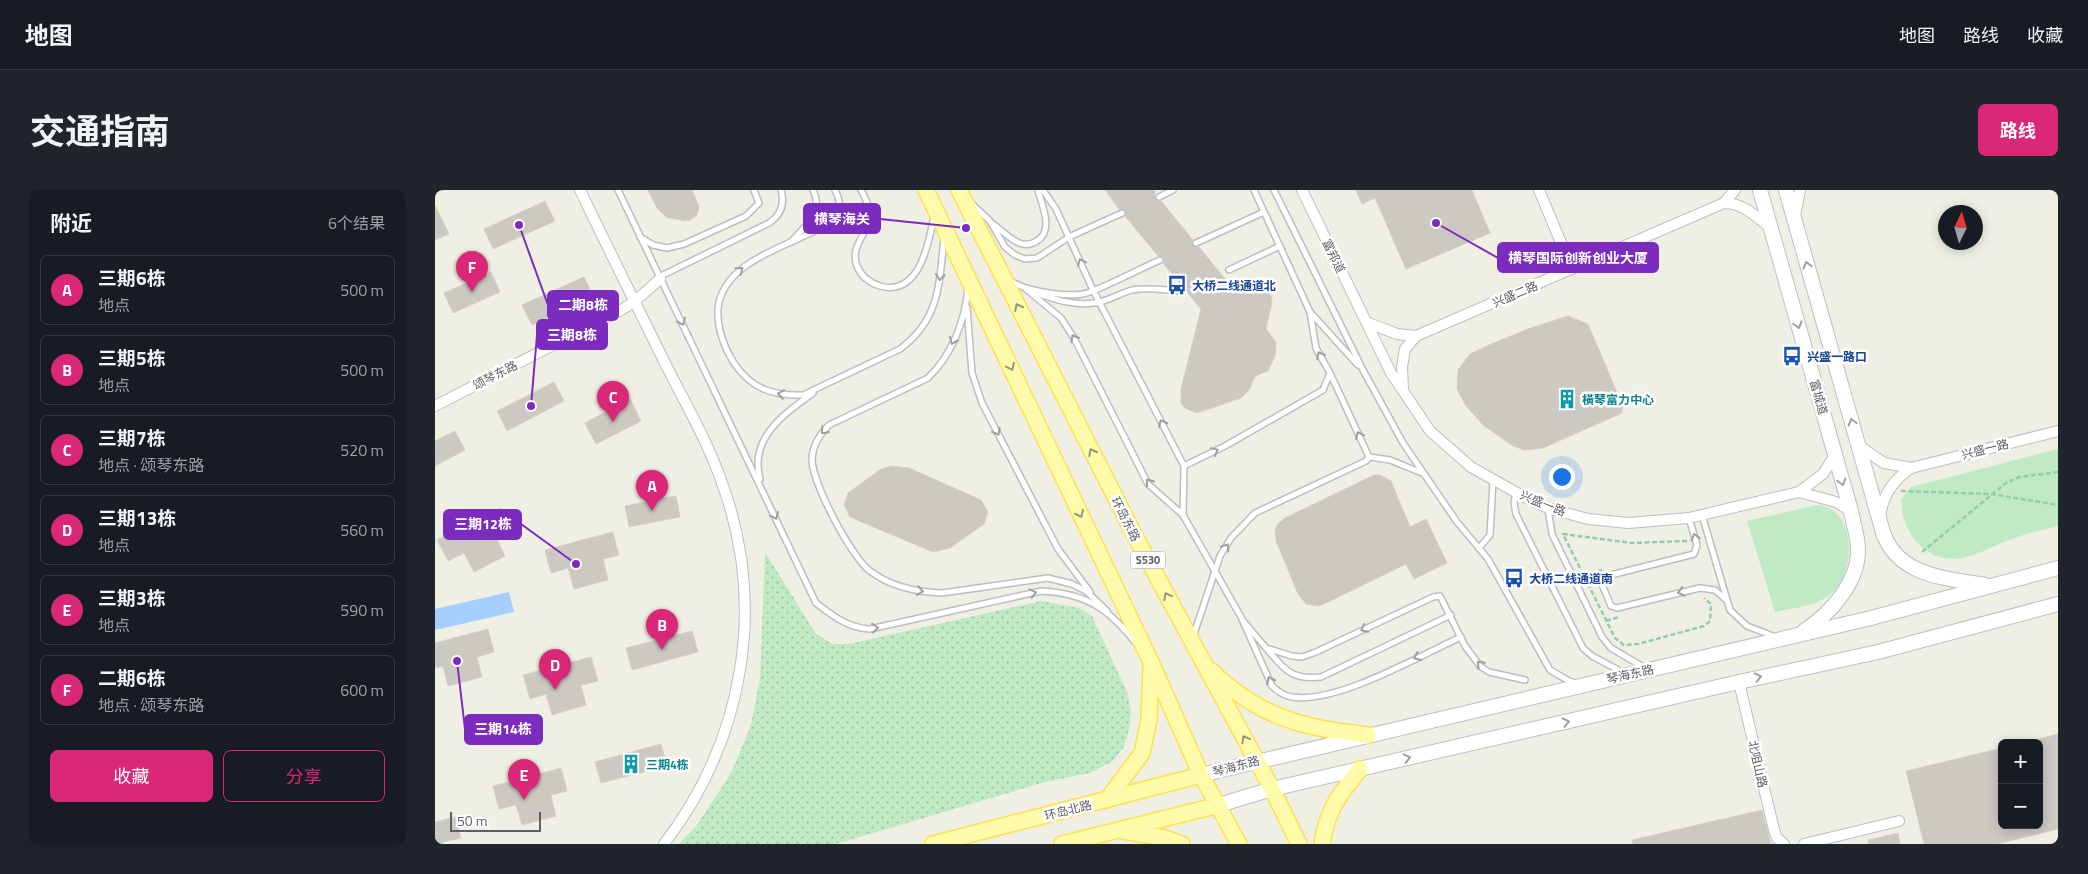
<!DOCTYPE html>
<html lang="zh">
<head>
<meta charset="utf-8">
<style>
	body { margin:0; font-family:"Titillium Web","Noto Sans SC",sans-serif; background:#20242c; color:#f1f3f6 }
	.controls { position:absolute; right:15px; bottom:15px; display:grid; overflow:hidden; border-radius:8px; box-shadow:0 2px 12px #0003 }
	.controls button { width:45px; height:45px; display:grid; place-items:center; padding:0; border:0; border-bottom:1px solid #363941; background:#171b24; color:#f1f3f6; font:25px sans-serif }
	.compass { position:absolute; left:1503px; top:15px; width:45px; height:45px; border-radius:50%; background:#171b24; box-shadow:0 2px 12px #0003; rotate:5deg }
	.scale { position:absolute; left:15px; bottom:12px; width:91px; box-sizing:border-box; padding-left:5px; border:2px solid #5c6066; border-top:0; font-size:14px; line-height:18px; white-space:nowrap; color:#5c6066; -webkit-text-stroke:4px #fff; paint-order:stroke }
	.you { position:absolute; left:1126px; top:286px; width:18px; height:18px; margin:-12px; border:4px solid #fff; border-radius:50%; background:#1a73e8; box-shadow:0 0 0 8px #1a73e833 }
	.badge { display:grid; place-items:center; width:32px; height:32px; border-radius:50%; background:#db2777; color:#fff; font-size:16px; font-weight:700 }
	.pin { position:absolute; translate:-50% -41px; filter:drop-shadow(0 1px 2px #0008) }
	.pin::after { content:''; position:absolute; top:26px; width:18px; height:15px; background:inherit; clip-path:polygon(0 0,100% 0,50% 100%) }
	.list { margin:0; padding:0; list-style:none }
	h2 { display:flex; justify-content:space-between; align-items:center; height:65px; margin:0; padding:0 20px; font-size:21px }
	h2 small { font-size:16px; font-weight:400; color:#9ea1a6 }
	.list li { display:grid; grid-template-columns:32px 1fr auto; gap:15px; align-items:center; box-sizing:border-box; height:70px; margin:0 10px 10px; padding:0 10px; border:1px solid #363941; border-radius:8px }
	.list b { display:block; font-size:19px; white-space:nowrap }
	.list p { margin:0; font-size:16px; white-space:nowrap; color:#9ea1a6 }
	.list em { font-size:16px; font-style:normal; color:#9ea1a6 }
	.actions { display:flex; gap:10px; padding:15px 20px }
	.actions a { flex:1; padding:11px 0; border:1px solid #db2777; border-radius:8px; text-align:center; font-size:18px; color:#db2777 }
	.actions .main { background:#db2777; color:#fff }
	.map { position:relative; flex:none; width:1623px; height:654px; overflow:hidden; border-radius:8px }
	header { display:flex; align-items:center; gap:30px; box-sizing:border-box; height:70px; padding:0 25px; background:#171b24; border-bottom:1px solid #363941 }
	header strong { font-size:24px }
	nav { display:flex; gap:28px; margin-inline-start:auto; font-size:18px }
	.intro { display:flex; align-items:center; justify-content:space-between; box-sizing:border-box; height:120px; padding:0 30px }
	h1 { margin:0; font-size:35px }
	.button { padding:12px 22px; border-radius:8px; background:#db2777; color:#fff; font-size:18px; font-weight:700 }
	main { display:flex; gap:30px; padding:0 30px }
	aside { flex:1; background:#171b24; border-radius:8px; box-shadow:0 2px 12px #0003 }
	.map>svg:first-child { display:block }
	.grass { fill:url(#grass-dots) }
	.park { fill:#bfeac3 }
	.water { fill:#a6ceff }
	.building { fill:#cbc9c1; stroke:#d6d2c2 }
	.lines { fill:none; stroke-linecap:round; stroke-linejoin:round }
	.lane-casing { stroke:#bcbec4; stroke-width:8 }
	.street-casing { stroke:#bcbec4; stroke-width:12 }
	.secondary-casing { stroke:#bdbfc7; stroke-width:16 }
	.primary-casing { stroke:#ffe14f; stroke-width:18 }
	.path { stroke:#96ccac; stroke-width:2.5; stroke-dasharray:5 2.5; stroke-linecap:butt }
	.lane { stroke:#fff; stroke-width:5 }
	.street { stroke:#fff; stroke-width:10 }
	.secondary { stroke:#fff; stroke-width:14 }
	.primary { stroke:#fffbab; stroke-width:15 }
	.oneway { stroke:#9da0a3 }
	.oneway2 { stroke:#95967e }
	.labels { text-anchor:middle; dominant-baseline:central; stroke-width:5; stroke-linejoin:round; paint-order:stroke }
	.shield { fill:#fff; stroke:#8d9094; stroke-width:1 }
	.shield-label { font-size:11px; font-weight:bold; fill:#5c6066 }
	.street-label { font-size:12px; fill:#5c6066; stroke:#fff }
	.transit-label { font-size:12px; font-weight:bold; fill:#164399; stroke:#fff; text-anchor:start }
	.culture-label { font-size:12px; font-weight:bold; fill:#0d838f; stroke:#fff; text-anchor:start }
	.leader { fill:none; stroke:#7b2cbf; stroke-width:2 }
	.callout-dot { fill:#7b2cbf; stroke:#fff; stroke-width:2 }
	.callout { fill:#7b2cbf; stroke:#7b2cbf; stroke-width:2 }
	.callout-label { font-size:14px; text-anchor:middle; font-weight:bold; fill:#fff }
</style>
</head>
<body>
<header>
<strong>地图</strong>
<nav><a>地图</a><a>路线</a><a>收藏</a></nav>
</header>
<div class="intro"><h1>交通指南</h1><a class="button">路线</a></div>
<main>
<aside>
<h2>附近<small>6个结果</small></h2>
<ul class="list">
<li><span class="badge">A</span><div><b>三期6栋</b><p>地点</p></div><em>500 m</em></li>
<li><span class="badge">B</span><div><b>三期5栋</b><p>地点</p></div><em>500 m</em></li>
<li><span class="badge">C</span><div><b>三期7栋</b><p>地点 · 颂琴东路</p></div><em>520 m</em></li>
<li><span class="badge">D</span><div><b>三期13栋</b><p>地点</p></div><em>560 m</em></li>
<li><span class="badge">E</span><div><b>三期3栋</b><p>地点</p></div><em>590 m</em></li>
<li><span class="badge">F</span><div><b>二期6栋</b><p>地点 · 颂琴东路</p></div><em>600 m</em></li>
</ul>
<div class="actions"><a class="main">收藏</a><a>分享</a></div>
</aside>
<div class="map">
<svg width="1623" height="654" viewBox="0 0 1623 654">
	<defs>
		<pattern id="grass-dots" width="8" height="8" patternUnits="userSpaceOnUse" patternTransform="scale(1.25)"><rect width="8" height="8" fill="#bfeac3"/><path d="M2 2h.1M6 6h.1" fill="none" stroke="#9ec1a2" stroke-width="1.8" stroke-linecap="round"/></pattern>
	</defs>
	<rect width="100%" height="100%" fill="#f0efe4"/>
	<path class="grass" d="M330,362L381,444L398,454H414L607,411L644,418L657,426L692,502L696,521L694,540L688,558L678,571L655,583L610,592L401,654H244L262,635L296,583L316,535L325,488Z"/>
	<g class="park">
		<path d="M1623,259V336C1609,340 1595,342 1582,347C1564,353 1546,364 1527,368C1491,374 1467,344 1466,310L1476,297Z"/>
		<path d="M1382,315C1421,317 1422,380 1398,402C1384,416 1358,418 1340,422L1312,331Z"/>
	</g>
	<path class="water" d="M74,402L79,422L0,440V419Z"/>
	<g class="building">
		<path d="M213,0H257L264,16L262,25L255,30L249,31L231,27L222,18Z"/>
		<path d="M670,0H720V9L726,11L758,50L757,55L764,57L800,101L820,96L832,101L836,106L837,113L831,139L841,152L840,166L833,181L820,186L814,200L806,208L762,223L750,218L746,213V199L766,119L728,73L729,68L723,66L690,26L691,21L684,19Z"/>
		<path d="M921,0H1037L1055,43L971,79L940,8L927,14Z"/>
		<path d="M110,11L120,31L58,59L49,39Z"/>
		<path d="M0,15L14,44L0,50Z"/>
		<path d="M56,82L65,102L18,123L9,103Z"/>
		<path d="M149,87L158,106L97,135L87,115Z"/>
		<path d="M1133,126L1153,134L1188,217L1187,223L1108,258L1090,260L1078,256L1048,235L1031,216L1022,199L1023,180L1035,164L1054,155L1093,139Z"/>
		<path d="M119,192L129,211L72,241L62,221Z"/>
		<path d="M195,209L206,231L161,254L150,233Z"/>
		<path d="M20,241L30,260L0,276V251Z"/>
		<path d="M457,276L474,278L546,310L553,322L549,334L515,358L498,362L415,327L409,315L413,303L446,279Z"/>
		<path d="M939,285H945L956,291L975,337L991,329L1012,373L979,389L971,374L889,414L883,416L871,414L863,404L841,351L840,340L842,335L850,328Z"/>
		<path d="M241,306L245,327L194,337L190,316Z"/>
		<path d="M65,318L76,339L61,347L70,366L39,382L29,363L13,371L2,350Z"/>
		<path d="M178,342L184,365L168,369L173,390L139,399L133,378L116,383L110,360Z"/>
		<path d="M53,439L59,462L42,467L47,487L13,496L8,476L0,478V453Z"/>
		<path d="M257,441L263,462L197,480L191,458Z"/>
		<path d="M156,467L163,491L146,495L151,515L117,525L111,504L95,509L88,485Z"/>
		<path d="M1623,544V639L1562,654H1489L1471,581L1567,558V635H1604V549Z"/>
		<path d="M226,554L232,576L166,593L160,572Z"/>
		<path d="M126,578L132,601L116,605L121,626L87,635L81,615L64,619L58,596Z"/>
		<path d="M1327,620L1336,654H1198L1197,650Z"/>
		<path d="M20,627L26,648L0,654V632Z"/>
		<path d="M1463,643L1465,654H1434L1433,650Z"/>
	</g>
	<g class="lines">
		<defs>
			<g id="lane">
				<path d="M183,0L381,413C398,426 413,438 435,439L606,401C650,403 673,418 700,452"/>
				<path d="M400,0C406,12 406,19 400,30C363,55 288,67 283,119C282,139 289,157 299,173C316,199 339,206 368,205L465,159C505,129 504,95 509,49"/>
				<path d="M426,0C430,8 435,16 434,25C434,45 414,55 422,76C426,86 435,93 445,96C485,107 494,52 499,26"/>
				<path d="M608,0L621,19L658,100L749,276"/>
				<path d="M839,0L928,180L968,253L1022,332L1053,369L1115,480L1134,491L1141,493"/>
				<path d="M724,7L738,0"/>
				<path d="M537,14L555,31L570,57L580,65L590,69L602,68L634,47L687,23"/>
				<path d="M558,34C567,40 576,51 587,54C592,55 597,54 602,51C619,41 607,15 603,0"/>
				<path d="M205,47L218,55L232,58L249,54L311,26L324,13L319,0"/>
				<path d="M356,52C370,36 389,22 378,0"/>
				<path d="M761,53L829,22"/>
				<path d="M794,80L845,56"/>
				<path d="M224,87L334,33C346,25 350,14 346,0"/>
				<path d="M576,91C589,101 638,109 655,102C679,93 702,80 725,70"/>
				<path d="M533,98C530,131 517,165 493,188L394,235C385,244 378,254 377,268C376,291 416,367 435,381C456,397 481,402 507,403L613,388L637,394L651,401L672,421"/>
				<path d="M591,99L626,128L639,148L713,294L748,325L806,427L837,496C844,502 849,506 857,507C902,514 984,466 1026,447"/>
				<path d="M601,103C622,110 642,117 665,112C676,109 686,103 697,100C713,97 728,100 744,101"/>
				<path d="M532,117L537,183L547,213L623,359L655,402"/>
				<path d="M875,122L923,175"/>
				<path d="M934,267L955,270L987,283"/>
				<path d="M325,289C314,248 349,224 378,203"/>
				<path d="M1081,302L1079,313L1081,324L1148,458L1157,466L1189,483"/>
				<path d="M1113,319L1117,344L1167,447L1176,458L1210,478"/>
				<path d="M748,325L749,276L790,256L888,200L895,183L881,158L875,122L819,0"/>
				<path d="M1267,325L1295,420L1312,436L1338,446"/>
				<path d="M1254,328L1262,355L1259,364L1172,386L1166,392L1176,416L1182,418L1265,398L1280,400L1290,409"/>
				<path d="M1044,358L1055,345L1058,290"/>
				<path d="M810,433L831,458L857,466L867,467L881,462L998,407L1005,406L1030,456L1045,476L1054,482L1090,490"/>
				<path d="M758,447L785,366L796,348L820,323L931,271L934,267L895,183"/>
				<path d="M832,459C850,480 856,490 886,487L1016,425"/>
			</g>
			<g id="street">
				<path d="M145,0C172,56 199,111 227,167C247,208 272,249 287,293C332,416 309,550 229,654"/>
				<path d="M867,0L956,183L995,241L1036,277L1091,308L1113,318L1153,329L1193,333L1254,328L1364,302"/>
				<path d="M1104,0L1137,79"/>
				<path d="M1289,13L1300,0"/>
				<path d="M1360,26L1365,0"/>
				<path d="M931,132L962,144L981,146"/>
				<path d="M968,200L967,177L970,159L981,146L1289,13C1309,13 1321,27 1336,38"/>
				<path d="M0,216L186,120L199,112L225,89"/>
				<path d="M1424,256L1449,273L1476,278L1623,241"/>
				<path d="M1400,265L1388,284L1364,302L1401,312L1416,321"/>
				<path d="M1445,328C1447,306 1458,290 1476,278"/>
				<path d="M1304,492L1339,640L1342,648L1349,654"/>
				<path d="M1369,654L1464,631"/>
			</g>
			<g id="secondary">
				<path d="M1325,0L1416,321C1418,333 1423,347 1423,359C1424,392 1395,424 1369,441"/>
				<path d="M1351,0L1449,346"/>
				<path d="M1447,339C1460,386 1510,388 1550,395"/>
				<path d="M766,585L1436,428L1623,378"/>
				<path d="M784,615L837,599L1304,492L1443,462L1623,414"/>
			</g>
			<g id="primary">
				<path d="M491,0L716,472L766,585L804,654"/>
				<path d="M524,0L701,348L837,599L864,654"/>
				<path d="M777,481C784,489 792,495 800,501C840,532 884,540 933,545"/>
				<path d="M672,610L707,563L714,530L716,476"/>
				<path d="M688,641L730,648L747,654"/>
				<path d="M498,654L766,585"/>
				<path d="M627,654L784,615"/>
				<path d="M887,654C892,620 904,605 925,579"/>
			</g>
		</defs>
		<use href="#lane" class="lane-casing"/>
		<use href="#street" class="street-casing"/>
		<use href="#secondary" class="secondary-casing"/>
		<use href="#primary" class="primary-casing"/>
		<g class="path">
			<path d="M1466,301L1556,304L1623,315"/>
			<path d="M1252,351L1197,353L1128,344L1180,448L1189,455L1203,454L1269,436L1275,431L1276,414L1269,408"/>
			<path d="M1487,362L1571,293L1584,287L1623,282"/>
			<path d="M1148,384L1167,380"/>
			<path d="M1171,431L1184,427"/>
		</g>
		<use href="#lane" class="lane"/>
		<use href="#street" class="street"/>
		<use href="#secondary" class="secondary"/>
		<use href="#primary" class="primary"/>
	</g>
	<defs><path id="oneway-chevron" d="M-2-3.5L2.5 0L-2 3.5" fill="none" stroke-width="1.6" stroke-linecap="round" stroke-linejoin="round" transform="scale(1.25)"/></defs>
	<g class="oneway">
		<use href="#oneway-chevron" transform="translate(646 72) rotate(-115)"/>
		<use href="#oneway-chevron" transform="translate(1372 75) rotate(-106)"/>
		<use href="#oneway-chevron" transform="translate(305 80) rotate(-39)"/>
		<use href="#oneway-chevron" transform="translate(505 87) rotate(96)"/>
		<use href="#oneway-chevron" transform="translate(247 132) rotate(64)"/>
		<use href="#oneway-chevron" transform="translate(1363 135) rotate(74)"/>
		<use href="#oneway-chevron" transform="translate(639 148) rotate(-120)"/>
		<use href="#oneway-chevron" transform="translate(518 151) rotate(114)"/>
		<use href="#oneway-chevron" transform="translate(885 165) rotate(-118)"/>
		<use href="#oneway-chevron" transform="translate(346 204) rotate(-172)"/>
		<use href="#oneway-chevron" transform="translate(1417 232) rotate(-106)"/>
		<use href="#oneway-chevron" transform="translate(727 233) rotate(-117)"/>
		<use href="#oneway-chevron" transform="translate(389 241) rotate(131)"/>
		<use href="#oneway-chevron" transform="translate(562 242) rotate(62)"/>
		<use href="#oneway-chevron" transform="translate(924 245) rotate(-115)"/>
		<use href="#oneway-chevron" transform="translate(780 261) rotate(-26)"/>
		<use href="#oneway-chevron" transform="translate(714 292) rotate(-125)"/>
		<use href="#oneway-chevron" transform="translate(1407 292) rotate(74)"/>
		<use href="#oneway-chevron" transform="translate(340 326) rotate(65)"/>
		<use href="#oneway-chevron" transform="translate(1260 347) rotate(-105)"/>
		<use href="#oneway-chevron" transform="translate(791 357) rotate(-57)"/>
		<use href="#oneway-chevron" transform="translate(485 401) rotate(9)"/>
		<use href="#oneway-chevron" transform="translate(1246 402) rotate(166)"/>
		<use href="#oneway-chevron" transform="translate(598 403) rotate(-13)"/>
		<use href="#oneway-chevron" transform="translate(440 438) rotate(-5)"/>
		<use href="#oneway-chevron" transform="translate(929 439) rotate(154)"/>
		<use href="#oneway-chevron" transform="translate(982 467) rotate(155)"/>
		<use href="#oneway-chevron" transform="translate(1045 474) rotate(-134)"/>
		<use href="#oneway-chevron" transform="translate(1323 487) rotate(-13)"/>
		<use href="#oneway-chevron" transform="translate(835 490) rotate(-117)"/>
		<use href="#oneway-chevron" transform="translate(1131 532) rotate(-13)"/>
		<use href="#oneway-chevron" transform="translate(972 568) rotate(-13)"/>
	</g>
	<g class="oneway2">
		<use href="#oneway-chevron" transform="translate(583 117) rotate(-117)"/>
		<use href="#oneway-chevron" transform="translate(576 177) rotate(65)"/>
		<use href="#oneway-chevron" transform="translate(657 262) rotate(-117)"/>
		<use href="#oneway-chevron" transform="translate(645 324) rotate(65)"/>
		<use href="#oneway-chevron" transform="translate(732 406) rotate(-118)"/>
		<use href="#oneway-chevron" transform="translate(810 549) rotate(-119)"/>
	</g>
	<defs>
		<symbol id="bus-bare" viewBox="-9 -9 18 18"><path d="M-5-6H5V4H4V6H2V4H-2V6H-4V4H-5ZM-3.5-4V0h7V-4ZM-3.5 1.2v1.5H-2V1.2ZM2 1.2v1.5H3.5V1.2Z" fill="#1a4fb4" stroke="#fff" stroke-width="2.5" paint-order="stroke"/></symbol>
		<symbol id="building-bare" viewBox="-9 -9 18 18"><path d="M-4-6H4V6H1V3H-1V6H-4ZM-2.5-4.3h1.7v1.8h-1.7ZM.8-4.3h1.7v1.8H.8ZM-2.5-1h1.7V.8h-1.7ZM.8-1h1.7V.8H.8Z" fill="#0f9aa8" stroke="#fff" stroke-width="2.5" paint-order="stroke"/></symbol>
	</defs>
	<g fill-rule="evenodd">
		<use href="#bus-bare" x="728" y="81" width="28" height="28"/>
		<use href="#bus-bare" x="1343" y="152" width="28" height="28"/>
		<use href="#building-bare" x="1118" y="195" width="28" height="28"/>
		<use href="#bus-bare" x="1065" y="374" width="28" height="28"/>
		<use href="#building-bare" x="182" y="560" width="28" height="28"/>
	</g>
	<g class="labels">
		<rect class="shield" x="695.5" y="361.5" width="35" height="17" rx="4"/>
		<g class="shield-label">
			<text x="713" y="370">S530</text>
		</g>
		<g class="street-label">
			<text transform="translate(899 66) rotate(64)">富邦道</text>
			<text transform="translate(1080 104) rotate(-23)">兴盛二路</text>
			<text transform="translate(60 185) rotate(-27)">颂琴东路</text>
			<text transform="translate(1384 207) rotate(74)">富城道</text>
			<text transform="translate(1550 259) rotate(-14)">兴盛一路</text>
			<text transform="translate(1108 313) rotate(22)">兴盛一路</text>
			<text transform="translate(691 329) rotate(63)">环岛东路</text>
			<text transform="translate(1195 484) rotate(-13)">琴海东路</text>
			<text transform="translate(1323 574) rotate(77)">北咀山路</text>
			<text transform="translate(801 576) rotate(-15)">琴海东路</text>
			<text transform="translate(633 620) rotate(-14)">环岛北路</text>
		</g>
		<g class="transit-label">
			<text x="757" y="95">大桥二线通道北</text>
			<text x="1372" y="166">兴盛一路口</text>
			<text x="1094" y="388">大桥二线通道南</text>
		</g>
		<g class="culture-label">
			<text x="1147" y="209">橫琴富力中心</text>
			<text x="211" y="574">三期4栋</text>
		</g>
	</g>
	<path class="leader" d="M531 38L445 29M1001 33L1063 68M84 35L113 115M96 216L102 145M141 374L86 334M22 471L30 539"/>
	<g class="callout-dot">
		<circle cx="531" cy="38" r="5"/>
		<circle cx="1001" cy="33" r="5"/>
		<circle cx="84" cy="35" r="5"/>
		<circle cx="96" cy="216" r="5"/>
		<circle cx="141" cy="374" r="5"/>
		<circle cx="22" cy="471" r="5"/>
	</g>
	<g class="callout">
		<rect x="369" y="14" width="76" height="29" rx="5"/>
		<rect x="1063" y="53" width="160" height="29" rx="5"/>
		<rect x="113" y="101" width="70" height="29" rx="5"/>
		<rect x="102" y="130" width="70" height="29" rx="5"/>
		<rect x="9" y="320" width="77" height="29" rx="5"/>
		<rect x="30" y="525" width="77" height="29" rx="5"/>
	</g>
	<g class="callout-label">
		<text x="407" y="34">横琴海关</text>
		<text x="1143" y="73">横琴国际创新创业大厦</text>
		<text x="148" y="120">二期8栋</text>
		<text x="137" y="150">三期8栋</text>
		<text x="48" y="339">三期12栋</text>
		<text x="68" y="544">三期14栋</text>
	</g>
</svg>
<div class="controls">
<button>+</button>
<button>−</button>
</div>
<svg class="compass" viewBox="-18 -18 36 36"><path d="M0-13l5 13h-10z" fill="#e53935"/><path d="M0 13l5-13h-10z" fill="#9ea1a6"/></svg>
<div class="scale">50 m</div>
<div class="you"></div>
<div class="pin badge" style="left:217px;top:321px">A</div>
<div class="pin badge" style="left:227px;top:460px">B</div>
<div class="pin badge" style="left:178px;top:232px">C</div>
<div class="pin badge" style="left:120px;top:500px">D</div>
<div class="pin badge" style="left:89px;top:610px">E</div>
<div class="pin badge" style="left:37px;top:102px">F</div>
</div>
</main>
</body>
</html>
